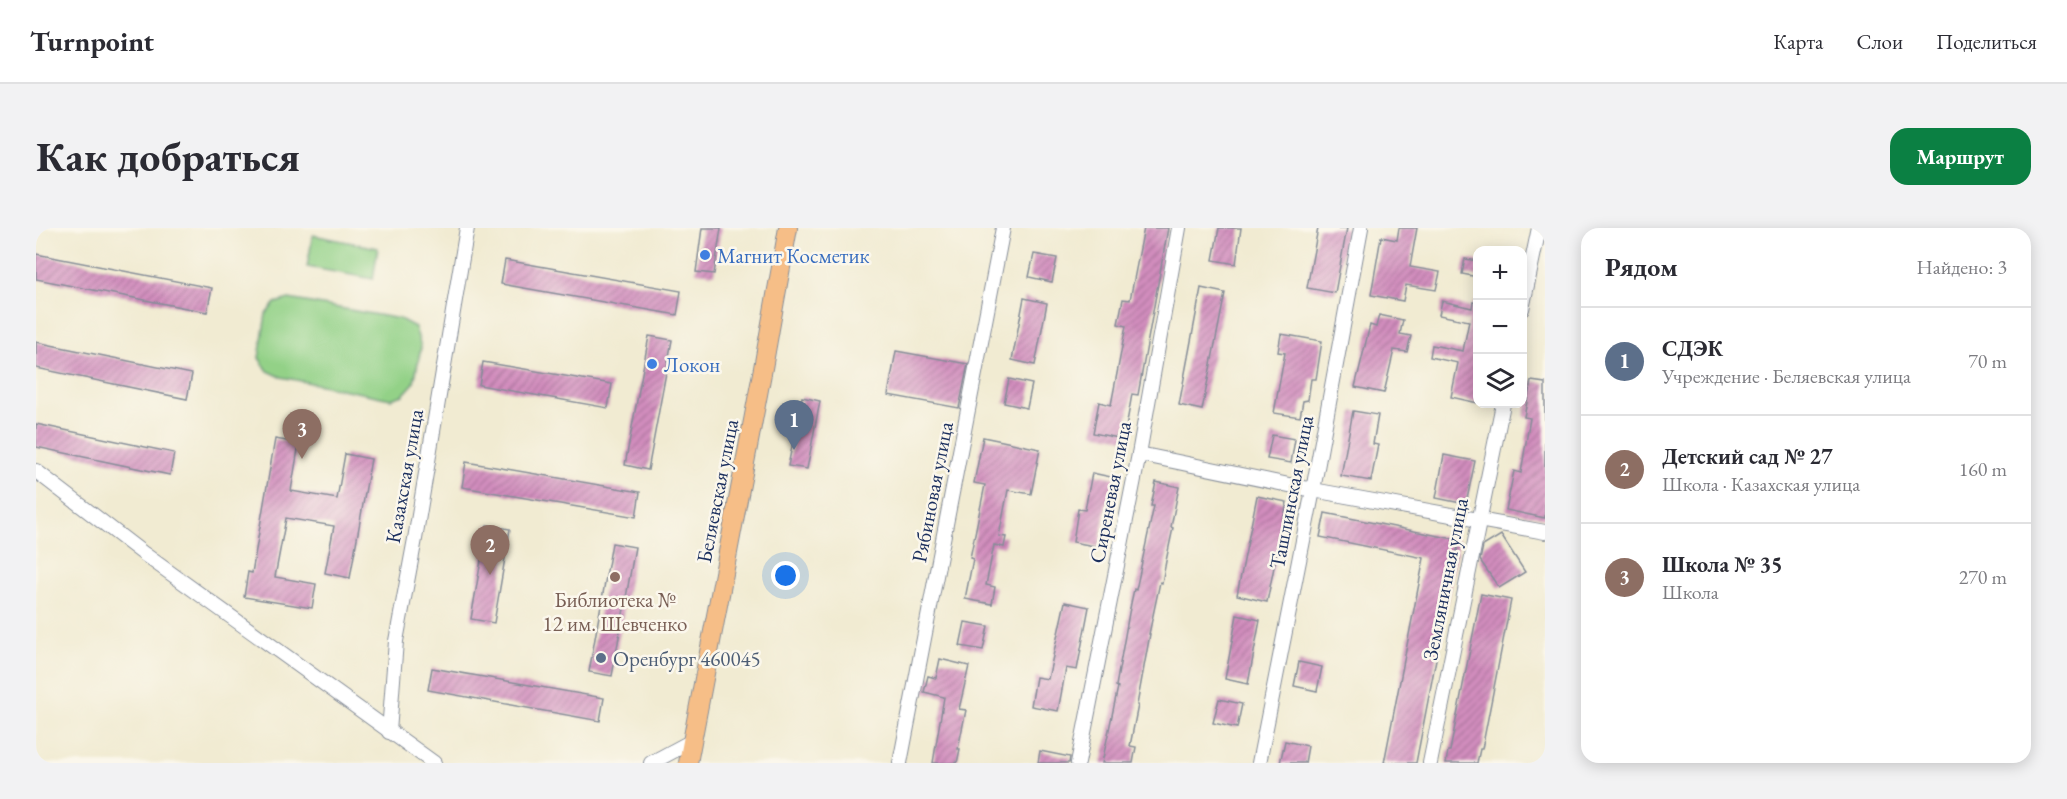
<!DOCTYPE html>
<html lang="ru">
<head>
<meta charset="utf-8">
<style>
	body { margin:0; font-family:"EB Garamond",serif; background:#f2f2f3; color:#2b2b33 }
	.controls { position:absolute; right:18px; top:18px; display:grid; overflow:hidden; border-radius:12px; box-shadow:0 3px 15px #0003 }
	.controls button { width:54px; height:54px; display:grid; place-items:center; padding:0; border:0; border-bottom:2px solid #e1e1e2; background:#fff; color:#2b2b33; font:30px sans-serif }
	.you { position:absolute; left:750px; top:348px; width:21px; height:21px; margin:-15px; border:4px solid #fff; border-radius:50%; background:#1a73e8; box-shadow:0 0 0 9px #1a73e833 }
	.badge { display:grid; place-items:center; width:39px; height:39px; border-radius:50%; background:#0b8043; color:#fff; font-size:20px; font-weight:700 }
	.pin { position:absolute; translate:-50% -50px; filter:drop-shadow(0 2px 3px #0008) }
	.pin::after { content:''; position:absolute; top:32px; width:21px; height:18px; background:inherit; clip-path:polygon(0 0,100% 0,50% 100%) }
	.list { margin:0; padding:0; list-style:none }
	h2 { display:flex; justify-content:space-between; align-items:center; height:78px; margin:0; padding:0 24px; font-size:26px }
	h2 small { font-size:20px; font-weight:400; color:#7c7c81 }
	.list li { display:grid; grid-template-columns:39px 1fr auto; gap:18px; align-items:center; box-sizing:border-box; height:108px; padding:0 24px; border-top:2px solid #e1e1e2 }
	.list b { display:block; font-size:22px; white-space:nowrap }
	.list p { margin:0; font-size:20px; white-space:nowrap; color:#7c7c81 }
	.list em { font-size:20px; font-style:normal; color:#7c7c81 }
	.icon { flex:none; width:33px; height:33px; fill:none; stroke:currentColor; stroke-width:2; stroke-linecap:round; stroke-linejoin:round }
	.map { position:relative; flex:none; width:1509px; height:535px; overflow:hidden; border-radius:18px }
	header { display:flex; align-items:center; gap:36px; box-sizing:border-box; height:84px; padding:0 30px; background:#fff; border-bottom:2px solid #e1e1e2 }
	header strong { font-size:28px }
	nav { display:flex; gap:33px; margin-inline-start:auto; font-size:21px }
	.intro { display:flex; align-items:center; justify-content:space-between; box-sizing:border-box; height:144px; padding:0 36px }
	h1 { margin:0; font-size:42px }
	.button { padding:15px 27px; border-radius:18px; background:#0b8043; color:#fff; font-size:21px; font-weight:700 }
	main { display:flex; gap:36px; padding:0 36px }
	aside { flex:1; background:#fff; border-radius:18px; box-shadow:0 3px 15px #0003 }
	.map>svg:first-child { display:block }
	.grass { fill:#93d187; stroke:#578072; stroke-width:1.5 }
	.building { fill:url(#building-hatch) }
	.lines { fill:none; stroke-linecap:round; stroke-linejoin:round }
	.minor-casing { stroke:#868d98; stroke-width:16 }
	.major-casing { stroke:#868d98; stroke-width:20 }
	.minor { stroke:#fff; stroke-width:14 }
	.major { stroke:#f6be87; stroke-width:18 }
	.shop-dot { fill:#3f7fe0; stroke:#fbf7ec; stroke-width:2 }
	.education-dot { fill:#8d6e63; stroke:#fbf7ec; stroke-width:2 }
	.service-dot { fill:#5c6f8a; stroke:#fbf7ec; stroke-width:2 }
	.labels { text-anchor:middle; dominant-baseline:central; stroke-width:5; stroke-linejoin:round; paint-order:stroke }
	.shop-label { font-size:21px; fill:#366cbe; stroke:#fbf7ec; text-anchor:start }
	.street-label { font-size:21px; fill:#1b2f5e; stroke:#fbf7ec }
	.education-label { font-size:21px; fill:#785e54; stroke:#fbf7ec }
	.service-label { font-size:21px; fill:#4e5e75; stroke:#fbf7ec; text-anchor:start }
</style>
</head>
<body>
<header>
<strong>Turnpoint</strong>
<nav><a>Карта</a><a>Слои</a><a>Поделиться</a></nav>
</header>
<div class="intro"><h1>Как добраться</h1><a class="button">Маршрут</a></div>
<main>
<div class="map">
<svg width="1509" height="535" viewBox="0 0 1509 535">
	<defs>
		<pattern id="building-hatch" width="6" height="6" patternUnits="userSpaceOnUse" patternTransform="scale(1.5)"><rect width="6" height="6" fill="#d28dbd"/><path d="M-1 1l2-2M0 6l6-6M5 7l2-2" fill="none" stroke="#aa749d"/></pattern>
	</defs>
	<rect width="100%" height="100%" fill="#fbf7ec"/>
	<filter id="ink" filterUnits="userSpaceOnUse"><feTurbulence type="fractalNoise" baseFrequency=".0167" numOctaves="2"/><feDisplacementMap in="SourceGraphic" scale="12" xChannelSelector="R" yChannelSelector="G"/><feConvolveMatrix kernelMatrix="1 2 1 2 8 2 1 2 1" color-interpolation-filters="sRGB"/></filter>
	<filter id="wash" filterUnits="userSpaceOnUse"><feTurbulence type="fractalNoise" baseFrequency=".008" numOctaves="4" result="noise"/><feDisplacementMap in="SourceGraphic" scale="24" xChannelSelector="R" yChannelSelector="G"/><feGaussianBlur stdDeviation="1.35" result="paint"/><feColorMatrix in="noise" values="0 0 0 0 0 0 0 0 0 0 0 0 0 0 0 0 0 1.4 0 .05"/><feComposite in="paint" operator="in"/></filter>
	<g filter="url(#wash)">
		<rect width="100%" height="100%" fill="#f1ebd2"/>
		<g class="grass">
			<path d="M277,7L342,20L337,51L271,39Z"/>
			<path d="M253,71L364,91L379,99L385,119L378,155L367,167L355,171L245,149L232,143L223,130L230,86L239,75Z"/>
		</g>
		<g id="blocks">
			<g class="building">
				<path d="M666,0H685L678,46L660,44Z"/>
				<path d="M1108,0H1132L1102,167L1096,166L1088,211L1057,205L1063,174L1075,177L1090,98L1082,96L1087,71L1094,72Z"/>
				<path d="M1183,0H1205L1200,36L1177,32Z"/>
				<path d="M1282,0H1311L1299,65L1271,60Z"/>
				<path d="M1363,0H1381L1374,39L1404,44L1400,62L1370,57L1367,73L1335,67L1345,9L1361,12Z"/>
				<path d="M0,26L176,60L171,84L0,51Z"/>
				<path d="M998,26L1021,30L1016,54L993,49Z"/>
				<path d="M1429,31L1442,33V49L1426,46Z"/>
				<path d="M469,32L645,63L641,87L465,56Z"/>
				<path d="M1165,60L1189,65L1166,182L1143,177Z"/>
				<path d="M988,70L1011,75L999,137L976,132Z"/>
				<path d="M1406,73L1436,80L1437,74L1442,75V175L1415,169L1422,135L1394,129L1396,117L1427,123L1433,93L1403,87Z"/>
				<path d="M1343,87L1367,92L1364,106L1375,108L1371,124L1358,122L1348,165L1319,159L1334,97L1340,99Z"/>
				<path d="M1245,106L1286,113L1280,151H1275L1272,172L1267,173L1264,189L1238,185L1249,125L1242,124Z"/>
				<path d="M613,108L636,112L612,242L589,237Z"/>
				<path d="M0,114L156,146L151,171L0,140Z"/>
				<path d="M860,123L932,136L923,180L852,167Z"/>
				<path d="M447,134L576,156L572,180L443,157Z"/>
				<path d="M973,151L996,156L991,180L968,175Z"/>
				<path d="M1495,153L1509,155V290L1470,282L1478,243L1485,245L1494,190L1488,189Z"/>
				<path d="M766,169L784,173L771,241L752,238Z"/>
				<path d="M1317,183L1342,187L1337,216L1342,217L1335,253L1305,248Z"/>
				<path d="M0,196L138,225L134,247L0,219Z"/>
				<path d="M1236,207L1259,211L1255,235L1231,231Z"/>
				<path d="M947,209L1004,221L995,266L972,262L963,308L970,309L968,319L958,317L950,357L959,359L956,376L929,371L937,331L934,330L949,257L938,255Z"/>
				<path d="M239,211L263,215L255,263L301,271L309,226L335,231L314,350L289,345L298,298L250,290L239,349L280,356L276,380L208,369L212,344L216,345Z"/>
				<path d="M1408,227L1439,233L1430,276L1400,270Z"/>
				<path d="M430,234L604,264L600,289L426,259Z"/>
				<path d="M1056,245L1080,250L1075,274L1071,273L1063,319L1037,314L1042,281L1049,282Z"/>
				<path d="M1120,254L1143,259L1135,299L1137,300L1130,333L1126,355L1124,354L1113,406H1114L1101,477H1102L1094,518L1100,519L1097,535H1066L1082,459L1080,458L1093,385L1098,361L1100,362L1118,278H1115Z"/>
				<path d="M1221,268L1251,274L1231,374L1201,367Z"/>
				<path d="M1289,285L1423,312L1380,535H1348L1388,330L1284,309Z"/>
				<path d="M451,297L474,301L458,395L435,391Z"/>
				<path d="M1465,307L1489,344L1463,360L1444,332L1447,318Z"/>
				<path d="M576,315L599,319L576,448L553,444Z"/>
				<path d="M1445,366L1475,372L1446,521H1444L1441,535H1410L1412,523H1414Z"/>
				<path d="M1029,374L1053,379L1041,442L1030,440L1022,483L995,478L1000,449L1012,451Z"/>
				<path d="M1201,387L1224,392L1212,456L1189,451Z"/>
				<path d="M929,394L952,398L947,422L924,418Z"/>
				<path d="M904,431L933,438L923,481L930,482L922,521H924L921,535H897L908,469L888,464L892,448L900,450Z"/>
				<path d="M1263,434L1286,439L1281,463L1258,458Z"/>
				<path d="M396,440L568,470L564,493L392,462Z"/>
				<path d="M1183,471L1206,476L1201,500L1177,495Z"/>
				<path d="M1249,513L1272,518L1269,535H1244Z"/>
				<path d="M1004,523L1034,529L1033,535H1002Z"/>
			</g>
		</g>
	</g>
	<g filter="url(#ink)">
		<use href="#blocks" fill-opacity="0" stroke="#868d98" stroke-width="1.5"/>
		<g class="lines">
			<defs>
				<g id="minor">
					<path d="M1486,81L1503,0"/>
					<path d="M1103,226L1277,262L1509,304"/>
					<path d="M0,243L108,326L398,535"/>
					<path d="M353,504L360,413L379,311L431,0"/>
					<path d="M615,535L656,513"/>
					<path d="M864,535L967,0"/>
					<path d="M1042,535L1103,226L1143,0"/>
					<path d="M1223,535L1277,262L1325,0"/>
					<path d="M1394,535L1467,176"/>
				</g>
				<path id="major" d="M652,535L727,140L752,0"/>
			</defs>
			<use href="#minor" class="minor-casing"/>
			<use href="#major" class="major-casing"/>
			<use href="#minor" class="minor"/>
			<use href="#major" class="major"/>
		</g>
	</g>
	<g class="shop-dot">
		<circle cx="669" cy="27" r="6"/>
		<circle cx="616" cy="136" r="6"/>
	</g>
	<circle class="education-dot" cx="579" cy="349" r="6"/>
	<circle class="service-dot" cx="565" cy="430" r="6"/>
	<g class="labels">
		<g class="shop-label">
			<text x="681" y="27">Магнит Косметик</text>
			<text x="628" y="136">Локон</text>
		</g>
		<g class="street-label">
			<text transform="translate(368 248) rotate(-80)">Казахская улица</text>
			<text transform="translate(681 263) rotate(-79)">Беляевская улица</text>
			<text transform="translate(896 264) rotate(-79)">Рябиновая улица</text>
			<text transform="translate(1074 264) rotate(-79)">Сиреневая улица</text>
			<text transform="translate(1255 264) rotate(-79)">Ташлинская улица</text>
			<text transform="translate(1409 351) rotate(-79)">Земляничная улица</text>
		</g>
		<g class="education-label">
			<text x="579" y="371">Библиотека №<tspan x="579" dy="24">12 им. Шевченко</tspan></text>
		</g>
		<g class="service-label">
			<text x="577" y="430">Оренбург 460045</text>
		</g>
	</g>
</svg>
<div class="controls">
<button>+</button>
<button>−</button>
<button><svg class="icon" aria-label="layers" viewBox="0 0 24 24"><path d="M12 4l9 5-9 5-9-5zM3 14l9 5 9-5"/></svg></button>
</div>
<div class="you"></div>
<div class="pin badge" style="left:758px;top:222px;background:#5c6f8a">1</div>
<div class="pin badge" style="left:454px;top:347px;background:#8d6e63">2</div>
<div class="pin badge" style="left:266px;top:231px;background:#8d6e63">3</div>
</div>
<aside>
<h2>Рядом<small>Найдено: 3</small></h2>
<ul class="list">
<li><span class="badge" style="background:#5c6f8a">1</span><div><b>СДЭК</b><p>Учреждение · Беляевская улица</p></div><em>70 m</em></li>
<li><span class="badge" style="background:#8d6e63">2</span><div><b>Детский сад № 27</b><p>Школа · Казахская улица</p></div><em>160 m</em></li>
<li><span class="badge" style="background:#8d6e63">3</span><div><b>Школа № 35</b><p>Школа</p></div><em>270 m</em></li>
</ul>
</aside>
</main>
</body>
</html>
